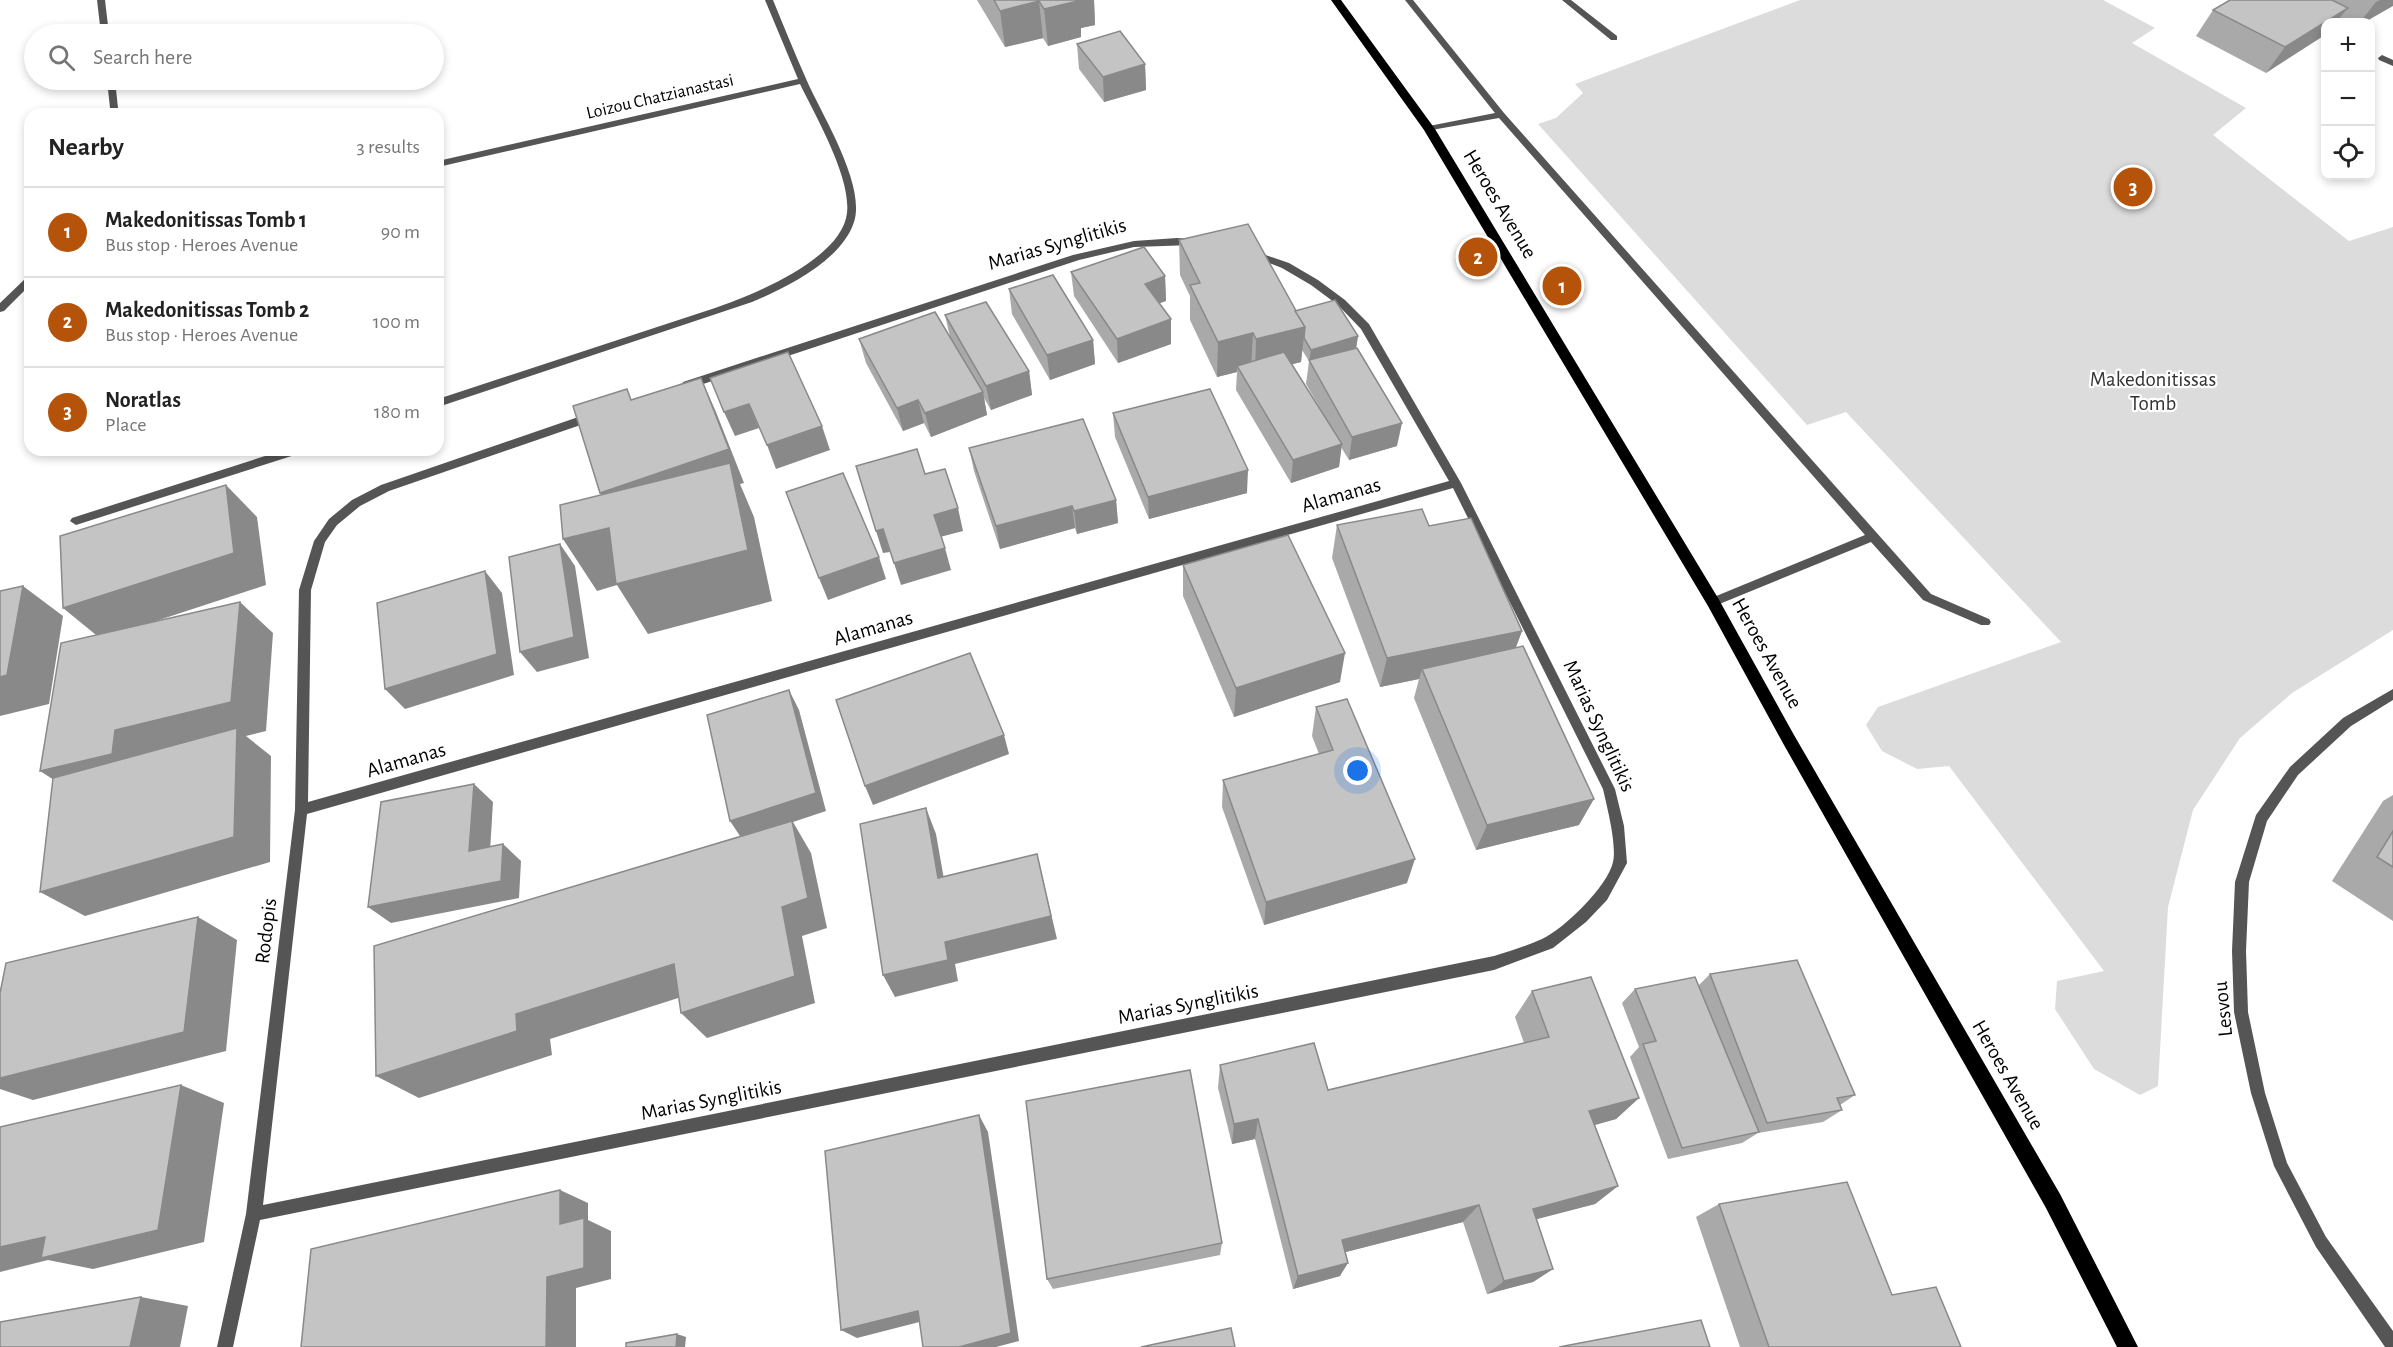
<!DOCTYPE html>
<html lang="en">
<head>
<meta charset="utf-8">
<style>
	body { margin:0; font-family:"Alegreya Sans",sans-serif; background:#f6f6f6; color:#222 }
	.controls { position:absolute; right:18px; top:18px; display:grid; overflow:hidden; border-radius:12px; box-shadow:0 3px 9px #0003 }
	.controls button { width:54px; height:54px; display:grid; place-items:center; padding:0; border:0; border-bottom:2px solid #e0e0e0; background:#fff; color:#222; font:30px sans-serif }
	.you { position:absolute; left:1358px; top:771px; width:21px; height:21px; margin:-15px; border:4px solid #fff; border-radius:50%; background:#1a73e8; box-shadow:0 0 0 9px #1a73e833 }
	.badge { display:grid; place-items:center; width:39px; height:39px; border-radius:50%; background:#b45309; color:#fff; font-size:20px; font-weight:700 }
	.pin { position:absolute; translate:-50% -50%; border:3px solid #fff; box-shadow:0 2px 6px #0006 }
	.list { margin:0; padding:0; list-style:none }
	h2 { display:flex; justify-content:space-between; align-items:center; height:78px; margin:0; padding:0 24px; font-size:26px }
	h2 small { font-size:20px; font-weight:400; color:#767676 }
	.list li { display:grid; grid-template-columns:39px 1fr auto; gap:18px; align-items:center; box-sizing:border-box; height:90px; padding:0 24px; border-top:2px solid #e0e0e0 }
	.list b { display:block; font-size:22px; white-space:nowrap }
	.list p { margin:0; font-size:20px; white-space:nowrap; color:#767676 }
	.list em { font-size:20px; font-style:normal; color:#767676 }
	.icon { flex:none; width:33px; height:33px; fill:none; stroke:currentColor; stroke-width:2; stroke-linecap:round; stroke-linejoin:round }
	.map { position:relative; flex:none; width:2393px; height:1347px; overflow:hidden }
	.search { position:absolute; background:#fff; box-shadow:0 3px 9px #0003; left:24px; top:24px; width:420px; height:66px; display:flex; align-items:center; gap:15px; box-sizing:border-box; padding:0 21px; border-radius:33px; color:#767676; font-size:22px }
	.panel { position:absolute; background:#fff; box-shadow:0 3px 9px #0003; left:24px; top:108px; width:420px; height:348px; border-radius:18px }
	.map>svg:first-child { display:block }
	.green { fill:#dcdcdc }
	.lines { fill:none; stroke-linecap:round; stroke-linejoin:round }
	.service { fill:#555; fill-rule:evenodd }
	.minor { fill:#555; fill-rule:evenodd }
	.primary { fill:#000; fill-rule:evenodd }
	.wall { fill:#a9a9a9; fill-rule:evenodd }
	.shaded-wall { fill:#898989 }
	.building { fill:#c4c4c4; stroke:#898989; stroke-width:1.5 }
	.labels { text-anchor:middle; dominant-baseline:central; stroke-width:4.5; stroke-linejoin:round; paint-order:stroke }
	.far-street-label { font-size:18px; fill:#000; stroke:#fff }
	.street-label { font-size:21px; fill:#000; stroke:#fff }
	.park-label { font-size:21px; fill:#333; stroke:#fff }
</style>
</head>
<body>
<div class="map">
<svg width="2393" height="1347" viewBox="0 0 2393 1347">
	<rect width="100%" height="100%" fill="#fff"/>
	<path class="green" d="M1800,0H2103L2155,28L2132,43L2246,108L2213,135L2349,241L2393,227V630L2292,693L2240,738L2193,810L2168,907L2158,1086L2140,1095L2094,1069L2055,1009L2057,981L2104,971L1949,766L1917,769L1882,751L1866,725L1878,707L2061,642L1846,412L1807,425L1538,124L1556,118L1583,93L1575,84Z"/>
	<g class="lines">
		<path class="service" d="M1405,0H1413L1504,113L1931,594L1989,619L1991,622L1989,625H1981L1923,600L1871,542L1717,605H1709L1707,602L1709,599L1865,535L1499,118L1426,131V127L1429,126L1495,113Z"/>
		<g class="minor">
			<path d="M97,0H105L109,34H101Z"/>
			<path d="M765,0H773C784,27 795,54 807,81C822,115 866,185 854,222C842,260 786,288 752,302L438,407V399L715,308C753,295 842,259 847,213C851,177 816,117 800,84L438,167V161L798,79Z"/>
			<path d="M1562,0H1571L1617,36V40H1611Z"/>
			<path d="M2382,55L2393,60V66L2379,60L2378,58Z"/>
			<path d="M107,80H115L118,108L116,114H108L110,108Z"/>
			<path d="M1177,238L1193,239L1198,242L1193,245L1134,247L1079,260L691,388H683L682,385L683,382L1073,255L1134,241Z"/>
			<path d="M1254,251L1289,263L1318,280L1345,300L1369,324L1461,483L1615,789L1624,826L1627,863L1607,900L1586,922L1553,948L1494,970L260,1220L233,1347H217L246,1214L295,810L299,590L314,541L329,519L352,500L381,485L587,414H595L596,417L595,420L389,491L360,506L337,525L325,542L311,590L308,802L1449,481L1361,329L1338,305L1311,285L1282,268L1251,256V252ZM1453,488L1603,789C1607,807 1617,845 1613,862C1608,886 1564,929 1542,939C1527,946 1510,951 1494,956L263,1205L307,814Z"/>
			<path d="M30,276V285L4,311L0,312V303L27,277Z"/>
			<path d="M284,450H302L301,453L76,525L70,521L72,518Z"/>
			<path d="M2393,689V700L2351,726L2298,775L2267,821L2249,882L2246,951L2248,1012L2265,1093L2287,1163L2326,1237L2393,1331V1347H2385L2316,1247L2274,1166L2251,1093L2234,1012L2232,951L2235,882L2256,815L2290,767L2343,718Z"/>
		</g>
		<path class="primary" d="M1331,0H1341L1435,129L1718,598L1794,735L2060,1194L2138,1347H2117L2046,1208L1784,745L1708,606L1424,130Z"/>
	</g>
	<g class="wall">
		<path d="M977,0H1094L1095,25L1081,28V37L1048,46L1043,38L1005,47Z"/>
		<path d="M2230,0H2393L2365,22H2346L2339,19L2336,22H2325L2266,73L2196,36L2213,10Z"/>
		<path d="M1077,44L1145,64L1146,90L1104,102L1079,69Z"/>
		<path d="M1179,240L1295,311L1358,336L1356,348L1397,446L1349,460L1341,447L1339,467L1291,483L1236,390L1237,372L1217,377L1190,320V296L1180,275ZM1302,350L1309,361L1306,384L1324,415L1292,364L1301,362Z"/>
		<path d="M1071,272L1165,276L1166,301L1159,303L1171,344L1118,363L1074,296Z"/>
		<path d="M1009,289L1093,340L1095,364L1050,380L1012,314Z"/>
		<path d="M945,315L1029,371L1032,395L991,410L984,398L987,415L931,437L924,423L903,431L866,363L859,339L950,337Z"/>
		<path d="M1113,413L1247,493L1149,519L1115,437Z"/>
		<path d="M969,448L1116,500L1118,523L1077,534L1075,528L1000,549L974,471Z"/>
		<path d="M1337,525L1522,631L1515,648L1579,825L1476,850L1414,698L1419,679L1380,687L1332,558Z"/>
		<path d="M1183,565L1340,682L1234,717L1183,596Z"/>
		<path d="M1316,707L1407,883L1264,925L1222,807L1223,780L1319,754L1312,736Z"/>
		<path d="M2393,795V921L2332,881L2383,801Z"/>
		<path d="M1710,974L1855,1095L1840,1105L1842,1110L1823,1122L1758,1133L1742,1143L1668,1159L1630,1057L1639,1047L1622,1003L1635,989L1698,986Z"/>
		<path d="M1532,991L1639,1098L1616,1119L1595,1125L1618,1186L1595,1204L1536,1219L1553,1269L1533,1282L1487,1294L1463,1222L1346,1252L1340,1276L1293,1289L1255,1139L1232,1144L1218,1088L1220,1065L1328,1090L1524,1043L1515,1017Z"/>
		<path d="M1719,1204L1892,1295L1961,1347H1740L1696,1217Z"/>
		<path d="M1222,1243L1220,1255L1053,1289L1047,1279Z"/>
	</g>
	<g class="shaded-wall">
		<path d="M1074,0H1094L1095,25L1081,28V37L1048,46L1044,9Z"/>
		<path d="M2380,0H2393V6L2365,22H2360L2376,2Z"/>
		<path d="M1039,1L1043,38L1005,47L1000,11Z"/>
		<path d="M2348,8L2336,22H2325V35L2266,73L2285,47Z"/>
		<path d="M1145,64L1146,90L1104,102L1103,77Z"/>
		<path d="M1165,276L1166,301L1146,308L1145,284Z"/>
		<path d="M1171,319V344L1118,363L1117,339Z"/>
		<path d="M1305,327L1301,362L1255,374L1256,339Z"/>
		<path d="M1253,333L1251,368L1237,366V372L1217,377L1218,342Z"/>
		<path d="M1358,336L1356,349L1309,362L1311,350Z"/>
		<path d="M1093,340L1095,364L1050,380L1047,355Z"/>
		<path d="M1029,371L1032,395L991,410L986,386Z"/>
		<path d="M701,378L716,412L744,483L740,484L754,517L772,601L648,634L617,585L597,591L563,539L619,525L600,493Z"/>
		<path d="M983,392L987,415L931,437L925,413Z"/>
		<path d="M918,400L924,423L903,431L897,408Z"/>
		<path d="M749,404L759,428L735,436L724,412Z"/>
		<path d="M1402,423L1397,446L1349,460L1352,437Z"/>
		<path d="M822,426L830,450L776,469L767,445Z"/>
		<path d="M1342,444L1339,467L1291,483L1293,460Z"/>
		<path d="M1248,470L1247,493L1149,519L1148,497Z"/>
		<path d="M226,485L257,517L266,585L101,639L63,608Z"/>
		<path d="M1116,500L1118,523L1077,534L1074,511Z"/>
		<path d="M1072,506L1075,528L1000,549L996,526Z"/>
		<path d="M958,508L963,531L940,537L934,515Z"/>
		<path d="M883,529L890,552L883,553L876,531Z"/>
		<path d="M560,544L575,566L589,658L537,672L520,652Z"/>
		<path d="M945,548L951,570L901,585L894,563Z"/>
		<path d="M879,557L886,579L828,600L819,578Z"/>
		<path d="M485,571L502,593L514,675L405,709L385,689Z"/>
		<path d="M23,586L63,616L49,704L0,716V677Z"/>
		<path d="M240,602L273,633L266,731L246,736L271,756L270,862L85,916L40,892L82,798L40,771L115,730Z"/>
		<path d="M1522,631L1511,661L1422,669L1419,679L1380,687L1387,658Z"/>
		<path d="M1345,653L1340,682L1234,717L1236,688Z"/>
		<path d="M789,690L799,710L826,811L793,822L811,853L827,928L802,936L815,1003L707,1038L681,1013L742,839L730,821Z"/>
		<path d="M1004,735L1009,754L873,805L865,786Z"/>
		<path d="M474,784L493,802L489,868L469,851Z"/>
		<path d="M1594,799L1579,825L1476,850L1487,825Z"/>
		<path d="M926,808L936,834L948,902L938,878Z"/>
		<path d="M503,844L521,861L519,898L391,923L368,907Z"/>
		<path d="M1037,854L1057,939L955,964L958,981L895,997L883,975L945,942Z"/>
		<path d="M1415,859L1407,883L1264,925L1266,902Z"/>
		<path d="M198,917L237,940L226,1051L33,1100L0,1089V1078Z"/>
		<path d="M674,964L700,991L550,1039L552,1055L419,1098L376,1076L516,1014Z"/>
		<path d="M181,1085L224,1103L204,1242L93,1269L48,1260L0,1272V1247Z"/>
		<path d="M1639,1098L1616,1119L1569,1132L1589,1111Z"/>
		<path d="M979,1115L988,1132L1019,1341L996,1347H959Z"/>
		<path d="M1258,1119L1255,1139L1232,1144L1234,1124Z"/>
		<path d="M1618,1186L1595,1204L1514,1225L1533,1209Z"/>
		<path d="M560,1190L588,1203V1220L611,1231V1279L576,1288V1347H546L547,1277L560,1224Z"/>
		<path d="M1479,1205L1463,1222L1334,1255L1342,1240Z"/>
		<path d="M1348,1263L1340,1276L1293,1289L1298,1276Z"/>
		<path d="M1553,1269L1533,1282L1487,1294L1504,1281Z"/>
		<path d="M141,1297L188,1306L180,1347H130Z"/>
		<path d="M918,1311L931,1319L857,1338L841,1330Z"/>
		<path d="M677,1334L686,1337L685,1347H676Z"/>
	</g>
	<g class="building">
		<path d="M994,0H1078V1L1044,9L1039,1L1000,11Z"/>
		<path d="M2230,0H2332L2348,8L2285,47L2213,10Z"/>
		<path d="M1120,31L1145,64L1103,77L1077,44Z"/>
		<path d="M1248,224L1305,327L1256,339L1253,333L1218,342L1190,285L1200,283L1179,240Z"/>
		<path d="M1144,247L1165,276L1145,284L1171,319L1117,339L1071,272Z"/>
		<path d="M1053,275L1093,340L1047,355L1009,289Z"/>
		<path d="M1335,300L1358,336L1311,350L1304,338L1305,327L1295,311Z"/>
		<path d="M986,302L1029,371L986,386L945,315Z"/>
		<path d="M935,312L983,392L925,413L918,400L897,408L859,339Z"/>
		<path d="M1357,348L1402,423L1352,437L1309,360Z"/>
		<path d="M788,352L822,426L767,445L749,404L724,412L710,378Z"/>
		<path d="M1284,352L1342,444L1293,460L1237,366Z"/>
		<path d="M701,378L729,449L600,493L573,406L627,389L631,400Z"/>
		<path d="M1210,389L1248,470L1148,497L1113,413Z"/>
		<path d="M1083,419L1116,500L1074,511L1072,506L996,526L969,448Z"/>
		<path d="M917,449L925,474L945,469L958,508L934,515L945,548L894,563L883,529L876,531L856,466Z"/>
		<path d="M730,463L748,550L616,584L609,528L563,539L560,505Z"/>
		<path d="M843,473L879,557L819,578L786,492Z"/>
		<path d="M226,485L234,553L63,608L60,536Z"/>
		<path d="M1422,509L1429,526L1471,518L1522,631L1387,658L1337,525Z"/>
		<path d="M1288,535L1345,653L1236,688L1183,565Z"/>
		<path d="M560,544L574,637L520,652L509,557Z"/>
		<path d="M485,571L497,654L385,689L377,603Z"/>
		<path d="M23,586L7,675L0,677V591Z"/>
		<path d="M240,602L231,702L115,730L112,754L40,771L61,643Z"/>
		<path d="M1523,646L1594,799L1487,825L1422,669Z"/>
		<path d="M970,653L1004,735L865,786L836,700Z"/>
		<path d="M789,690L816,793L730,821L707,715Z"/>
		<path d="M1347,699L1415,859L1266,902L1223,780L1333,750L1316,707Z"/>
		<path d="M237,728L234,837L40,892L53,778Z"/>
		<path d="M474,784L469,851L503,844L501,881L368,907L381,802Z"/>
		<path d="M926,808L938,878L1037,854L1051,916L945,942L948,960L883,975L860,824Z"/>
		<path d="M792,821L808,898L782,907L795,976L681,1013L674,964L516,1014L517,1031L376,1076L374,946Z"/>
		<path d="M2393,831V867L2377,857Z"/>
		<path d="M198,917L184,1032L0,1078V993L6,963Z"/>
		<path d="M1797,960L1855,1095L1837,1098L1842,1110L1767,1123L1710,974Z"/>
		<path d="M1591,977L1639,1098L1589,1111L1618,1186L1533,1209L1553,1269L1504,1281L1479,1205L1342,1240L1348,1263L1298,1276L1258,1119L1234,1124L1220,1065L1314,1043L1328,1090L1549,1037L1532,991Z"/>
		<path d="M1695,977L1759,1132L1682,1148L1643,1044L1656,1041L1635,989Z"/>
		<path d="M1190,1070L1222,1243L1047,1279L1026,1101Z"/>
		<path d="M181,1085L158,1230L41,1258L45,1237L0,1247V1127Z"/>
		<path d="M979,1115L1011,1333L959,1347H923L918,1311L841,1330L825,1151Z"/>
		<path d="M1847,1182L1892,1295L1936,1287L1961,1347H1769L1719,1204Z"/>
		<path d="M560,1190V1224L584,1218V1268L547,1277L546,1347H301L311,1249Z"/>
		<path d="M141,1297L130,1347H0V1322Z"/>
		<path d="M1701,1320L1710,1347H1559Z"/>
		<path d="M1231,1328L1235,1347H1141Z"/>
		<path d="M677,1334L676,1347H626V1343Z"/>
	</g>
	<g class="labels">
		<g class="far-street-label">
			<text transform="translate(660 97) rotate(-13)">Loizou Chatzianastasi</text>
		</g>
		<g class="street-label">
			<text transform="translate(1500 204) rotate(59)">Heroes Avenue</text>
			<text transform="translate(1057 244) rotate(-16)">Marias Synglitikis</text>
			<text transform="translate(1341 495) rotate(-16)">Alamanas</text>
			<text transform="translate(873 628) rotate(-16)">Alamanas</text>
			<text transform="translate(1767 653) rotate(61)">Heroes Avenue</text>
			<text transform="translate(1599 726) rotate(65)">Marias Synglitikis</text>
			<text transform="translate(406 760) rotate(-16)">Alamanas</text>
			<text transform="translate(266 931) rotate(-83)">Rodopis</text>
			<text transform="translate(1188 1004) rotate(-11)">Marias Synglitikis</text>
			<text transform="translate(2223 1009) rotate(-96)">Lesvou</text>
			<text transform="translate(2008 1075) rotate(60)">Heroes Avenue</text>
			<text transform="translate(711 1100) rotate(-11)">Marias Synglitikis</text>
		</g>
		<g class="park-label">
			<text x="2153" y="379">Makedonitissas<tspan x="2153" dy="24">Tomb</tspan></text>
		</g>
	</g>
</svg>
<div class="controls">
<button>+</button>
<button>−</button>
<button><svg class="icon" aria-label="locate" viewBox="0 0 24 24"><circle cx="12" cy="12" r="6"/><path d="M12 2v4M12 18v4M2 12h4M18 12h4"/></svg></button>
</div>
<div class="you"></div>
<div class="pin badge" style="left:1562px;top:286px">1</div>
<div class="pin badge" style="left:1478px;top:257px">2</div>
<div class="pin badge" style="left:2133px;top:187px">3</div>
<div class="search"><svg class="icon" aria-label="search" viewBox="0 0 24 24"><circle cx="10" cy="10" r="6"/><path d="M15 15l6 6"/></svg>Search here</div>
<section class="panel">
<h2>Nearby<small>3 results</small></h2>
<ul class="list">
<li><span class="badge">1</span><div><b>Makedonitissas Tomb 1</b><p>Bus stop · Heroes Avenue</p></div><em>90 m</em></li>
<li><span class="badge">2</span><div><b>Makedonitissas Tomb 2</b><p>Bus stop · Heroes Avenue</p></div><em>100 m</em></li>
<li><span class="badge">3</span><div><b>Noratlas</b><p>Place</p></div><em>180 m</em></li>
</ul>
</section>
</div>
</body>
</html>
